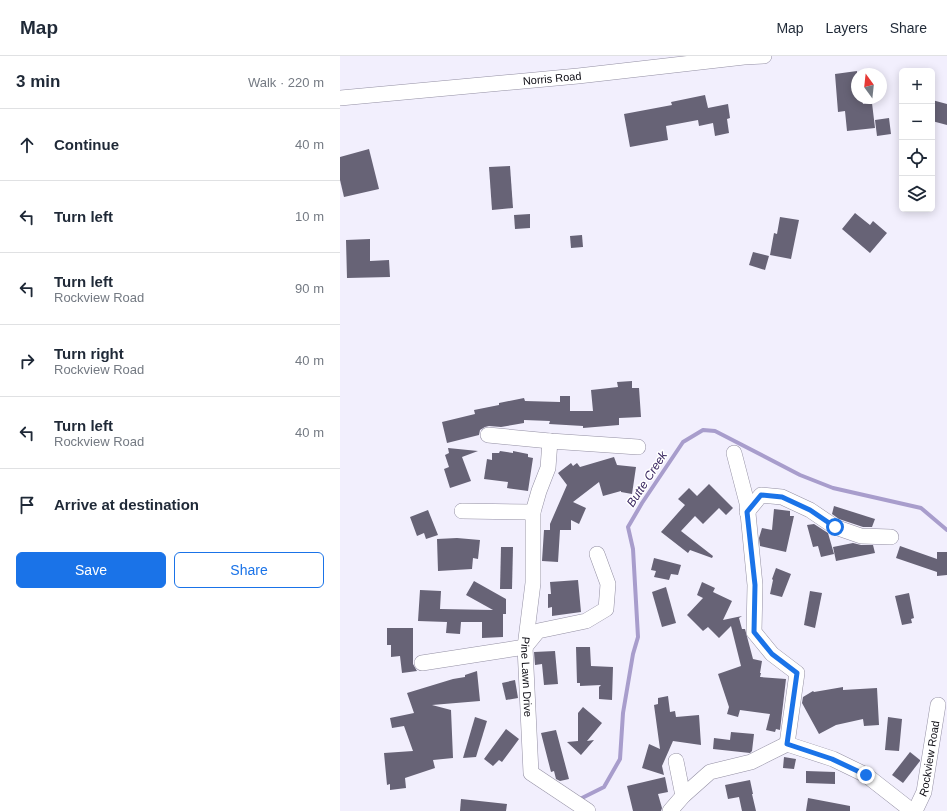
<!DOCTYPE html>
<html lang="en">
<head>
<meta charset="utf-8">
<style>
	body { margin:0; font-family:Arial,sans-serif; background:#f6f6f7; color:#1f2937 }
	.controls { position:absolute; right:12px; top:12px; display:grid; overflow:hidden; border-radius:6px; box-shadow:0 2px 10px #0003 }
	.controls button { width:36px; height:36px; display:grid; place-items:center; padding:0; border:0; border-bottom:1px solid #e0e1e3; background:#fff; color:#1f2937; font:20px sans-serif }
	.compass { position:absolute; left:511px; top:12px; width:36px; height:36px; border-radius:50%; background:#fff; box-shadow:0 2px 10px #0003; rotate:345deg }
	.stop { position:absolute; width:12px; height:12px; margin:-9px; border:3px solid #1a73e8; border-radius:50%; background:#fff }
	.stop.end { background:#1a73e8; border-color:#fff; box-shadow:0 1px 4px #0008 }
	.list { margin:0; padding:0; list-style:none }
	h2 { display:flex; justify-content:space-between; align-items:center; height:52px; margin:0; padding:0 16px; font-size:17px }
	h2 small { font-size:13px; font-weight:400; color:#747a83 }
	.list li { display:grid; grid-template-columns:26px 1fr auto; gap:12px; align-items:center; box-sizing:border-box; height:72px; padding:0 16px; border-top:1px solid #e0e1e3 }
	.list b { display:block; font-size:15px; white-space:nowrap }
	.list p { margin:0; font-size:13px; white-space:nowrap; color:#747a83 }
	.list em { font-size:13px; font-style:normal; color:#747a83 }
	.actions { display:flex; gap:8px; padding:12px 16px }
	.actions a { flex:1; padding:9px 0; border:1px solid #1a73e8; border-radius:6px; text-align:center; font-size:14px; color:#1a73e8 }
	.actions .main { background:#1a73e8; color:#fff }
	.icon { flex:none; width:22px; height:22px; fill:none; stroke:currentColor; stroke-width:2; stroke-linecap:round; stroke-linejoin:round }
	.map { position:relative; flex:none; width:607px; height:755px; overflow:hidden }
	header { display:flex; align-items:center; gap:24px; box-sizing:border-box; height:56px; padding:0 20px; background:#fff; border-bottom:1px solid #e0e1e3 }
	header strong { font-size:19px }
	nav { display:flex; gap:22px; margin-inline-start:auto; font-size:14px }
	main { display:flex }
	aside { flex:1; background:#fff }
	.map>svg:first-child { display:block }
	.lines { fill:none; stroke-linecap:round; stroke-linejoin:round }
	.stream { stroke:#a89dcc; stroke-width:4 }
	.building { fill:#676376 }
	.street-casing { stroke:#938fa3; stroke-width:16 }
	.street { stroke:#fff; stroke-width:15 }
	.route { stroke:#1a73e8; stroke-width:5 }
	.labels { text-anchor:middle; dominant-baseline:central; stroke-width:3; stroke-linejoin:round; paint-order:stroke }
	.street-label { font-size:11px; fill:#0e0d14; stroke:#fff }
	.water-label { font-size:12px; font-style:italic; fill:#392660; stroke:#fff }
</style>
</head>
<body>
<header>
<strong>Map</strong>
<nav><a>Map</a><a>Layers</a><a>Share</a></nav>
</header>
<main>
<aside>
<h2>3 min<small>Walk · 220 m</small></h2>
<ul class="list">
<li><svg class="icon" aria-label="ahead" viewBox="0 0 24 24"><path d="M12 20V5M6 11l6-6 6 6"/></svg><div><b>Continue</b></div><em>40 m</em></li>
<li><svg class="icon" aria-label="left" viewBox="0 0 24 24"><path d="M17 20v-9H6M10 6l-5 5 5 5"/></svg><div><b>Turn left</b></div><em>10 m</em></li>
<li><svg class="icon" aria-label="left" viewBox="0 0 24 24"><path d="M17 20v-9H6M10 6l-5 5 5 5"/></svg><div><b>Turn left</b><p>Rockview Road</p></div><em>90 m</em></li>
<li><svg class="icon" aria-label="right" viewBox="0 0 24 24"><path d="M7 20v-9h11M14 6l5 5-5 5"/></svg><div><b>Turn right</b><p>Rockview Road</p></div><em>40 m</em></li>
<li><svg class="icon" aria-label="left" viewBox="0 0 24 24"><path d="M17 20v-9H6M10 6l-5 5 5 5"/></svg><div><b>Turn left</b><p>Rockview Road</p></div><em>40 m</em></li>
<li><svg class="icon" aria-label="arrive" viewBox="0 0 24 24"><path d="M6 21V4h12l-3 4 3 4H6"/></svg><div><b>Arrive at destination</b></div></li>
</ul>
<div class="actions"><a class="main">Save</a><a>Share</a></div>
</aside>
<div class="map">
<svg width="607" height="755" viewBox="0 0 607 755">
	<rect width="100%" height="100%" fill="#f2effd"/>
	<g class="lines">
		<path class="stream" d="M242,742L264,731L280,703L283,657L293,598L298,581L293,493L288,471L302,447L343,386L363,374L375,375L460,419L493,432L581,452L607,474"/>
	</g>
	<g class="building">
		<path d="M517,15V42H522L523,48L532,47L535,72L507,75L505,55L498,56L495,18Z"/>
		<path d="M365,39L368,52L388,48L390,62L387,63L389,77L375,80L373,67L359,70L358,64L326,70L328,84L290,91L284,58L332,49L331,46Z"/>
		<path d="M592,44L607,48V69L592,65Z"/>
		<path d="M549,62L551,78L537,80L535,64Z"/>
		<path d="M29,93L39,133L4,141L0,124V101Z"/>
		<path d="M170,110L173,152L152,154L149,111Z"/>
		<path d="M515,157L530,169L533,165L547,177L530,197L502,173Z"/>
		<path d="M190,158V172L175,173L174,159Z"/>
		<path d="M440,161L459,164L451,203L430,199L434,177L437,178Z"/>
		<path d="M242,179L243,191L231,192L230,180Z"/>
		<path d="M30,183V205L49,204L50,221L7,222L6,184Z"/>
		<path d="M413,196L429,200L425,214L409,209Z"/>
		<path d="M292,325V332H299L301,361L279,362V369L243,372V370L209,368L210,365L184,364V367L161,371L149,370L145,371L140,374L139,379L107,387L102,366L135,358L134,354L159,349V347L184,342L185,345L220,346V340H230V355H253L251,334L278,331L277,326Z"/>
		<path d="M108,392L138,395L122,401L131,425L110,432L104,413L109,411L105,399L109,397Z"/>
		<path d="M160,395L173,397V395L188,398V401L193,402L188,435L167,432L168,426L144,423L147,403L152,404V397H159Z"/>
		<path d="M274,401L277,409L296,411L292,438L281,436V435L263,440L259,426L233,446L246,452L239,468L231,464V474H220L218,506L202,505L204,474H210V468L227,429L218,417L231,407L233,410L237,407L240,411Z"/>
		<path d="M369,428L393,452L386,459L379,452L363,468L355,460L341,475L373,500L372,502L350,494L348,497L321,476L345,449L338,443L349,432L357,440Z"/>
		<path d="M494,450L535,463L532,471H523L499,463L492,458Z"/>
		<path d="M434,453L450,455V460H454L446,496L420,490L419,482L422,472L432,474Z"/>
		<path d="M88,454L98,479L86,483L84,477L77,480L70,461Z"/>
		<path d="M474,468L488,477L494,498L481,501L478,490L473,491L467,469Z"/>
		<path d="M117,482L140,484L138,503L133,502L132,513L98,515L97,483Z"/>
		<path d="M513,487L521,489H533L535,497L496,505L493,491Z"/>
		<path d="M560,490L597,503V496H607V519L597,520V516L556,502Z"/>
		<path d="M161,491H173L172,533H160Z"/>
		<path d="M314,502L341,509L338,519L331,518L329,524L314,521L316,515L311,514Z"/>
		<path d="M436,512L451,518L442,541L430,538L433,524L432,523Z"/>
		<path d="M238,524L241,556L212,560V551L208,552V538H211L210,526Z"/>
		<path d="M134,525L166,543V558H163V581L142,582V566H121L120,578L106,577L107,566L78,565L80,534L101,535L100,553L153,554L126,539Z"/>
		<path d="M362,526L375,532L373,536L392,545L383,564L402,560L399,562L402,573H405L413,603L422,605L420,617H421L420,621L446,623L440,674L436,673L435,676L426,674L430,658L400,654L398,661L387,658L389,651L378,618L401,610L391,570L379,582L368,571L363,575L347,559L363,542L357,539Z"/>
		<path d="M326,531L336,567L322,571L312,536Z"/>
		<path d="M470,535L482,537L475,572L464,569Z"/>
		<path d="M569,537L574,562L571,563L572,567L562,569L555,540Z"/>
		<path d="M47,572H73V608L77,615L62,617L60,600L51,601V589H47Z"/>
		<path d="M236,591H250L251,610L273,611L272,644L259,643V631L261,629L240,630V627H237Z"/>
		<path d="M215,595L218,628L204,629L202,608L195,609L194,596Z"/>
		<path d="M137,615L140,645L92,649L111,654L113,702L93,704L95,712L65,722L66,732L50,734V728L47,729L44,697L73,695L64,670L52,672L50,662L74,657L67,637L113,623L125,621V619Z"/>
		<path d="M175,624L178,642L166,644L162,627Z"/>
		<path d="M503,631V634L537,632L539,669L524,670L523,663L496,669L479,678L462,647L463,641L473,635L474,636Z"/>
		<path d="M328,640L330,656L335,655L336,661L359,659L361,689L333,685L322,710L324,719L302,712L309,688L320,693L314,649L318,648V642Z"/>
		<path d="M243,651L262,667L247,685L254,684L241,699L227,686L238,685V657Z"/>
		<path d="M135,661L147,665L136,701L123,702Z"/>
		<path d="M548,661L562,663L559,695L545,694Z"/>
		<path d="M166,673L179,683L162,706L159,704L153,710L144,703Z"/>
		<path d="M216,674L229,723L220,725L216,723L214,715L211,716L201,677Z"/>
		<path d="M391,676L414,678L412,695L410,697L373,693L374,682L390,684Z"/>
		<path d="M570,696L580,704V705L563,727L552,719Z"/>
		<path d="M444,701L456,703L454,713L443,712Z"/>
		<path d="M466,715L495,716V728L466,727Z"/>
		<path d="M325,721L328,736L318,738L322,752L321,755H293L287,730Z"/>
		<path d="M410,724L413,738H412L416,755H402L399,741L388,743L385,729Z"/>
		<path d="M468,742L510,750V755H466Z"/>
		<path d="M121,743L167,748L166,755H120Z"/>
	</g>
	<g class="lines">
		<defs>
			<g id="street">
				<path id="s1" d="M0,42L238,20L404,1L424,0"/>
				<path d="M148,379L210,385L298,391"/>
				<path id="s2" d="M210,385L208,412L199,435L193,456V527L185,591L191,717L248,755"/>
				<path d="M394,397L407,447L415,529L414,576L432,598L457,617L447,688"/>
				<path d="M122,455L193,456"/>
				<path d="M407,456L421,439L442,441L470,454L495,471L521,480L551,481"/>
				<path d="M82,607L185,591L198,575L246,565L266,553L268,528L257,498"/>
				<path d="M336,705L343,740"/>
				<path d="M330,755L343,740L370,716L411,706L447,688L493,703L526,719L572,755"/>
				<path id="s3" d="M575,755L584,736L598,649"/>
			</g>
		</defs>
		<use href="#street" class="street-casing"/>
		<use href="#street" class="street"/>
	</g>
	<g class="lines">
		<path class="route" d="M495,471L470,454L442,441L421,439L407,456L415,529L414,576L432,598L457,617L447,688L492,703L526,719"/>
	</g>
	<g class="labels">
		<g class="street-label">
			<text stroke="none"><textPath href="#s1" startOffset="213">Norris Road</textPath></text>
			<text stroke="none"><textPath href="#s2" startOffset="239">Pine Lawn Drive</textPath></text>
			<text stroke="none"><textPath href="#s3" startOffset="55">Rockview Road</textPath></text>
		</g>
		<g class="water-label">
			<text transform="translate(307 423) rotate(-57)">Butte Creek</text>
		</g>
	</g>
</svg>
<div class="controls">
<button>+</button>
<button>−</button>
<button><svg class="icon" aria-label="locate" viewBox="0 0 24 24"><circle cx="12" cy="12" r="6"/><path d="M12 2v4M12 18v4M2 12h4M18 12h4"/></svg></button>
<button><svg class="icon" aria-label="layers" viewBox="0 0 24 24"><path d="M12 4l9 5-9 5-9-5zM3 14l9 5 9-5"/></svg></button>
</div>
<svg class="compass" viewBox="-18 -18 36 36"><path d="M0-13l5 13h-10z" fill="#e53935"/><path d="M0 13l5-13h-10z" fill="#747a83"/></svg>
<div class="stop" style="left:495px;top:471px"></div>
<div class="stop end" style="left:526px;top:719px"></div>
</div>
</main>
</body>
</html>
